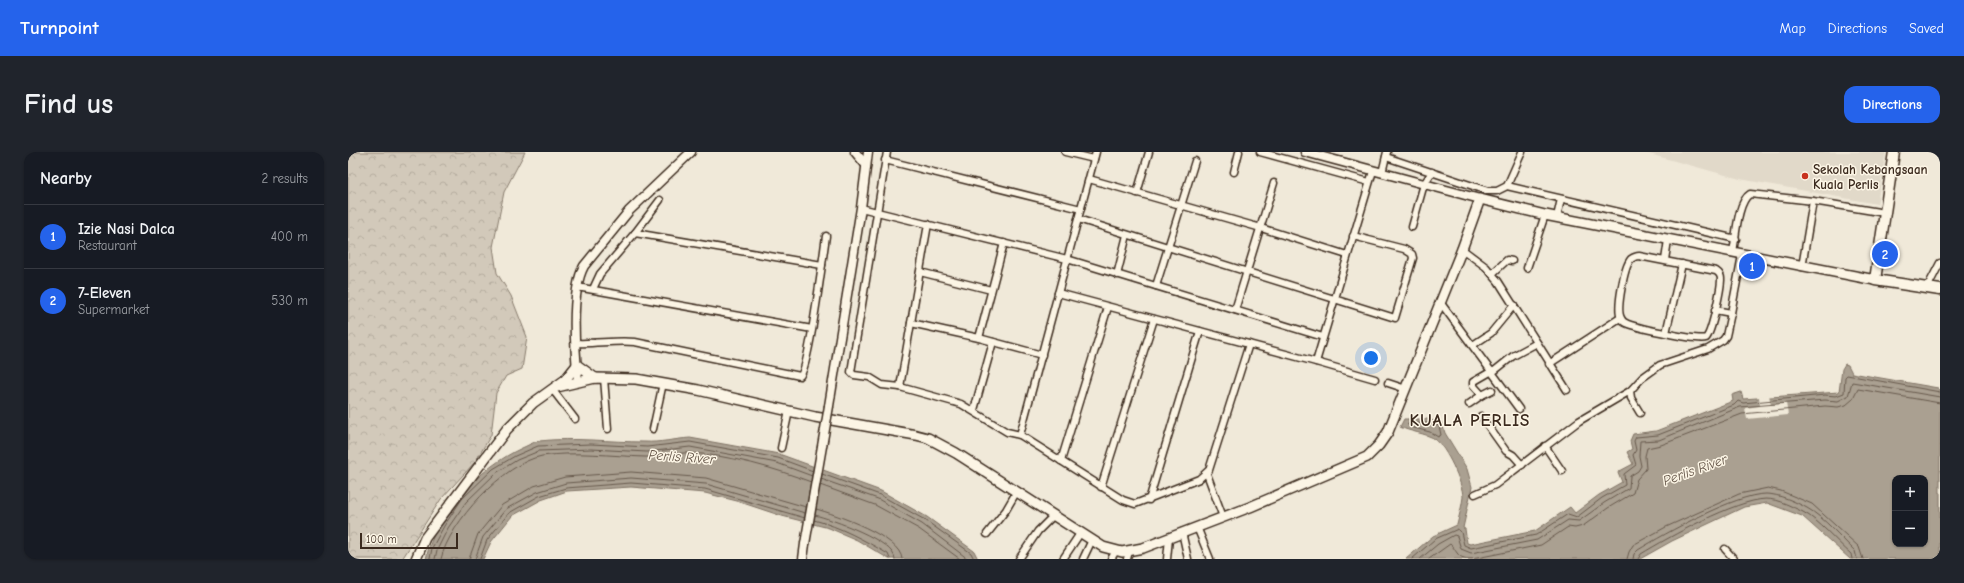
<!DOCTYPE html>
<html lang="en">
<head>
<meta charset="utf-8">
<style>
	body { margin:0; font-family:"Comic Neue",sans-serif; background:#20242c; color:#f1f3f6 }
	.controls { position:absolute; right:12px; bottom:12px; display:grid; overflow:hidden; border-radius:8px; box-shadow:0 1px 3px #0004 }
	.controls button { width:36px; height:36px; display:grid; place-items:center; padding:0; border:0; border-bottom:1px solid #363941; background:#171b24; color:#f1f3f6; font:20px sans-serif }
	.scale { position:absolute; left:12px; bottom:10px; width:98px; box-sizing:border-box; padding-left:4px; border:2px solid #3b2a1e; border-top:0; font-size:11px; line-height:14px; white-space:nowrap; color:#3b2a1e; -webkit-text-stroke:3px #fcf5e5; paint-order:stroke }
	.you { position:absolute; left:1023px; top:206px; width:14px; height:14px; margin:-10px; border:3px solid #fff; border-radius:50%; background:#1a73e8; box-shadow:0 0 0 6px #1a73e833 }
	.badge { display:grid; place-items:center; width:26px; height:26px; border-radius:50%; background:#2563eb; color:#fff; font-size:13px; font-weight:700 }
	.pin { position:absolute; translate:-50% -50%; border:2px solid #fff; box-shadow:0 1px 4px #0006 }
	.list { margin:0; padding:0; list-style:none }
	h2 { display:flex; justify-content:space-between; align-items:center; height:52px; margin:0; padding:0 16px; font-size:17px }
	h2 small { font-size:13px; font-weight:400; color:#9ea1a6 }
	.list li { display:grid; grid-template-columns:26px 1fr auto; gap:12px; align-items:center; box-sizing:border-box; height:64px; padding:0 16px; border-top:1px solid #363941 }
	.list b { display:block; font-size:15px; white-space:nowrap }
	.list p { margin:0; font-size:13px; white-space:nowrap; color:#9ea1a6 }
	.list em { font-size:13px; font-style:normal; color:#9ea1a6 }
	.map { position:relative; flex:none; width:1592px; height:407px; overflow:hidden; border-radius:12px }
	header { display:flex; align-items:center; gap:24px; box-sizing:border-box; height:56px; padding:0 20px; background:#2563eb; color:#fff }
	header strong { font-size:19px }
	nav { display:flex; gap:22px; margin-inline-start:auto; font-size:14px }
	.intro { display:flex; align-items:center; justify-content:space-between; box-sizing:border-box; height:96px; padding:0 24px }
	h1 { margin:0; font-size:28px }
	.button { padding:10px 18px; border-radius:12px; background:#2563eb; color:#fff; font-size:14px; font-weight:700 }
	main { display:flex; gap:24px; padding:0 24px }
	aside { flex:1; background:#171b24; border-radius:12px; box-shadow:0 1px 3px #0004 }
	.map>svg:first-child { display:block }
	.built { fill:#e1d9c9 }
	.forest { fill:url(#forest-crowns); stroke:#867a6c }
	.water { fill:#aaa091; stroke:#7e7163; fill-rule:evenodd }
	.pier { fill:#f0e9d9 }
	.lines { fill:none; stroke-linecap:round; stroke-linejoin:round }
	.shore { stroke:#67594c; stroke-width:1 }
	.minor-casing { stroke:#3b2a1e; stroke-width:9 }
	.tertiary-casing { stroke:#3b2a1e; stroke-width:11 }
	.secondary-casing { stroke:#3b2a1e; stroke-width:12 }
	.primary-casing { stroke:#3b2a1e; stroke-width:13 }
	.minor { stroke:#fcf5e5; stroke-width:6 }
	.tertiary { stroke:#fcf5e5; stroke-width:8 }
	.secondary { stroke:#fcf5e5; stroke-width:9 }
	.primary { stroke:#fcf5e5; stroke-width:10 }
	.tertiary-bridge-casing { stroke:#3b2a1e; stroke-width:11; stroke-linecap:butt }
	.tertiary-bridge { stroke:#fcf5e5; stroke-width:8 }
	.poi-dot { fill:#c8321e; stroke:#fcf5e5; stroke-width:1.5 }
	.labels { text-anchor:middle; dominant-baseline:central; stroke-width:3; stroke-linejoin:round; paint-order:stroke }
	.poi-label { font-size:13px; font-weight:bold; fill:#3b2a1e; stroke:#fcf5e5; text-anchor:start }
	.water-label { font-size:14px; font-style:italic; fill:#625346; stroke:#fcf5e5 }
	.district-label { font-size:17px; font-weight:bold; letter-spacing:1px; fill:#3b2a1e; stroke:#fcf5e5 }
</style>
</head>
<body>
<header>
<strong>Turnpoint</strong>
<nav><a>Map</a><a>Directions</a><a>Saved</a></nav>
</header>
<div class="intro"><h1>Find us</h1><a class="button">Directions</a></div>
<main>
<aside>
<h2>Nearby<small>2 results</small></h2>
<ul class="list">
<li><span class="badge">1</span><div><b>Izie Nasi Dalca</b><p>Restaurant</p></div><em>400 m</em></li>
<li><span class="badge">2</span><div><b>7-Eleven</b><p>Supermarket</p></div><em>530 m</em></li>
</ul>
</aside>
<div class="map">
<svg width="1592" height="407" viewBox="0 0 1592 407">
	<defs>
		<pattern id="forest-crowns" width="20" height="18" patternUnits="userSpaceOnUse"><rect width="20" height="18" fill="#d2c9ba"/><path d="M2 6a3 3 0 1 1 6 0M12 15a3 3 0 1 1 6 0" fill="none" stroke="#b5ad9f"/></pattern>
	</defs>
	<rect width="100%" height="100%" fill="#f0e9d9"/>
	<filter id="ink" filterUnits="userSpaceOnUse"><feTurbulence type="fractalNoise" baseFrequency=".025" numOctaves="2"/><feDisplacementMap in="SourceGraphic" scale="8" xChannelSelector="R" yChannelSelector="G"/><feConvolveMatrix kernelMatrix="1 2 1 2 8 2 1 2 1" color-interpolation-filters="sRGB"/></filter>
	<g filter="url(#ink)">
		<path class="built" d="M1294,0H1538L1529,52L1392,27Z"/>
		<path class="forest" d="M0,0H177L156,40L145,95L149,121L163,144L179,185L174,217L158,224L148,241L143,283L127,310L93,347L54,407H0Z"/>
		<g class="water">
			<path d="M1497,212L1500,213L1504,221L1590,236L1592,238V407H1502L1454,364L1419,351L1396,355L1324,389L1292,407H1058L1085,384L1109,373C1111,364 1114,354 1115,345C1115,331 1098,295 1087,287C1077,281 1063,280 1052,275L1056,267H1079L1094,271L1097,281L1119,317L1124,335L1115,376L1117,377L1119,391L1122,392L1187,379L1222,355L1227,361L1251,343L1274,330L1270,320L1285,312L1279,300L1284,297L1282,289L1285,282L1308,279L1385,249L1384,243L1393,240L1395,247L1491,240L1494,217ZM1547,326H1577V392H1547Z"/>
			<path d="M342,286L431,302L533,339L579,365L626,399L630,407H541L509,388L481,376L434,364L389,349L357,341L283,335L219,339L193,348L164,364L143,390L135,407H78C87,362 132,315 174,296C179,294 185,290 191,289C226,285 262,290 297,290C311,291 327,287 342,286Z"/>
		</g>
		<path class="pier" d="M1421,243L1423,253L1438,251L1440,263L1399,267L1397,256L1412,254L1411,245Z"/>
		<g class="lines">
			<g class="shore">
				<path d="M1061,271H1079L1091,274L1093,283L1090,285L1082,280L1062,275L1060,273Z"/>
				<path d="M474,322L532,343L577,368L623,401L626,407"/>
				<path d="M473,327L530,347L574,372L620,407"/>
				<path d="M472,333L527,353L571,377L612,407"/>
				<path d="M468,357C487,362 553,385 554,407"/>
				<path d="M467,363C483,367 547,389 547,407"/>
				<path d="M466,368C493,375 516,388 540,402L542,407"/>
				<path d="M82,407L84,396L96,374L114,347L145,317L167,304L190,294L243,292L299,295L342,290L430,306L465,319"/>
				<path d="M87,407L89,398L100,376L118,350L148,321L169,308L191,299L243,297L299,300L342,295L429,311L464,324"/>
				<path d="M93,407C101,371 156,311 194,304C226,299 264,304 297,305C312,306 327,300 342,301C381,303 426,316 463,330"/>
				<path d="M121,407L130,382L154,353L186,334L217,325L283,320L358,326L458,355"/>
				<path d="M127,407L135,385L158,357L189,340L218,331L283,326L358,332L457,361"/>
				<path d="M132,407L139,388L161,361L191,344L218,336L283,331L357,337L457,366"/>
				<path d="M1064,407L1087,387L1110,377L1113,380L1116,393L1123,396L1188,383L1220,362L1229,365L1254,346L1277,333L1276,322L1288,313L1285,303L1288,298L1286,289L1288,285L1310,283L1386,253L1390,249L1395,251L1477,243L1488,244L1496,241L1497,225L1499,223L1592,240"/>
				<path d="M1072,407L1090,392L1106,383L1109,384L1113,397L1123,401L1189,388L1220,368L1231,369L1256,351L1281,336L1282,324L1290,319L1293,314L1291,304L1292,289L1311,288L1392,255L1477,248L1490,249L1500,244L1504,230L1592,245"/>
				<path d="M1081,407L1102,392C1110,399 1108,407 1124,407L1193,393L1220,375L1227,376L1235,374L1260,356L1285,341L1289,327L1298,317L1297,304L1299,296L1313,293L1394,262L1477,254L1490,255L1498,253L1505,247L1510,237L1592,251"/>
				<path d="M1279,407L1281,400L1285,393L1318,375L1391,342L1420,336L1433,339L1464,352L1511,395L1515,407"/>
				<path d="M1285,407L1286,402L1290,398C1318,381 1387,342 1418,342C1431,342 1448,350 1459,356C1477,366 1492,385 1507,399L1509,407"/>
				<path d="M1290,407L1293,402C1321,385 1387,348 1418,347C1430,347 1445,355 1455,360C1471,368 1489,390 1503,402L1504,407"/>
			</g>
			<defs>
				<g id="minor">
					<path d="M539,0L503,220L506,223L521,225L534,233L552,235L613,252L659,280L672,283L775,348L787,352L851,327L861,318L901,192"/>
					<path d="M717,0L746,7"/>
					<path d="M912,0L1021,30"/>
					<path d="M1038,5L1140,39H1149L1159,34L1388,87"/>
					<path d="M537,8L733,57"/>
					<path d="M886,20L891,0"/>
					<path d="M1034,21L1039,0"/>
					<path d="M741,27L913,76L999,103"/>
					<path d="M1159,34L1174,0"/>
					<path d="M789,41L801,0"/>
					<path d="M513,56L719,107L975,185"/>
					<path d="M1209,65L1213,47"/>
					<path d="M730,67L1047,166L1065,106L1064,102L1056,97L1005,84"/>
					<path d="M1064,75L1076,32L1084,20"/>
					<path d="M287,81L312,48"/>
					<path d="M1114,97L1138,115L1150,129L1219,238"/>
					<path d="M1385,100C1388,86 1389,50 1402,42L1465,49L1537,61"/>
					<path d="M1291,104L1368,119C1371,121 1373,123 1373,127C1373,136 1364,180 1358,186C1349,189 1291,176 1280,172C1277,171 1274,169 1273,166C1268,158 1276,115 1283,107C1286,105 1288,104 1291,104Z"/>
					<path d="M1317,108L1320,88"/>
					<path d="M1454,115L1465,49"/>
					<path d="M1179,116L1197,63"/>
					<path d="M572,120L643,138"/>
					<path d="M1144,122L1159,108L1164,109"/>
					<path d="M769,123L779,83"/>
					<path d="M808,134L847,9"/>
					<path d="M229,135L464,177"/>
					<path d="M1579,136L1592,111"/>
					<path d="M245,137L252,122L287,81L474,113"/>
					<path d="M710,141L968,210L1027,227"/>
					<path d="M1092,150L1171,257"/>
					<path d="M887,158L926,31"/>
					<path d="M1367,158L1383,161"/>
					<path d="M563,171L631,186L694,203"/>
					<path d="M1318,181L1334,112"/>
					<path d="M631,186L656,91"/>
					<path d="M228,191C248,192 267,188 287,190L452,224C461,217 475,104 478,84"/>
					<path d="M1125,193L1143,181L1166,153"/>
					<path d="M968,210L1025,19"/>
					<path d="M1201,212L1272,166"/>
					<path d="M1145,220L1165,204L1189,191"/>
					<path d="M256,226L260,277"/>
					<path d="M1040,231L1058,237"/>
					<path d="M552,235L580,72"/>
					<path d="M204,237L227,267"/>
					<path d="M1134,243L1144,238"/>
					<path d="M1121,252L1134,243L1125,233V230L1144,219"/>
					<path d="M626,258L645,190"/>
					<path d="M1292,261L1283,246L1282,239L1294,226L1312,213L1360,197L1375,188L1378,184L1383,161L1394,103"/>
					<path d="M1133,264L1158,299L1165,303L1174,313"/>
					<path d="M305,277L315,231"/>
					<path d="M672,283L748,0"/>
					<path d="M1197,294L1214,319"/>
					<path d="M433,296L441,259"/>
					<path d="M713,309L760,155"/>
					<path d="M859,322L875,365"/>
					<path d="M753,335L806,167"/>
					<path d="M1127,342L1147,333L1231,269L1282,239"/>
					<path d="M801,348L852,179"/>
					<path d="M849,375L862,407"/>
					<path d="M834,380L840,407"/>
					<path d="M639,382L658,358L669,339"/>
					<path d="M1377,397L1386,407"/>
					<path d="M671,407L690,379L706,363"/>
					<path d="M715,407L733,380"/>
					<path d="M735,407L744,388"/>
					<path d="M763,407L768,399"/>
					<path d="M779,407L781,399"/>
					<path d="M819,407L821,386"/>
				</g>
				<g id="tertiary">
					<path d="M507,0L518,13"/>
					<path d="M957,0L1132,47"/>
					<path d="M230,229C227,199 222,139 236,114L281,59L343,0"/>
					<path d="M481,254L513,56L520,0"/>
					<path d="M455,407L457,392"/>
				</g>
				<g id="secondary">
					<path d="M209,235L247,226L288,227L350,238L467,265L568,283L580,286L608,301L755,395L774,400L795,396L902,355L1019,305L1031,293L1040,280L1114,97L1132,47L1197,63L1527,128"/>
					<path d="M68,407L77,386L159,277L185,251L217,228L229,213L247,226"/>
				</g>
				<path id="primary" d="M1546,0L1527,128L1592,138"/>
			</defs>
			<use href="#minor" class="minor-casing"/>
			<use href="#tertiary" class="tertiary-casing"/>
			<use href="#secondary" class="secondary-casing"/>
			<use href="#primary" class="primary-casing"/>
			<use href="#minor" class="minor"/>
			<use href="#tertiary" class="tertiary"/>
			<use href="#secondary" class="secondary"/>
			<use href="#primary" class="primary"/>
			<defs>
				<path id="tertiary-bridge" d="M457,392L481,254"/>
			</defs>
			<use href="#tertiary-bridge" class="tertiary-bridge-casing"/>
			<use href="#tertiary-bridge" class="tertiary-bridge"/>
		</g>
	</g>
	<circle class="poi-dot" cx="1457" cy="24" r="4"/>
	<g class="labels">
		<g class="poi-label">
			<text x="1465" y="17">Sekolah Kebangsaan<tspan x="1465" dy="15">Kuala Perlis</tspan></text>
		</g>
		<g class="water-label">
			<text transform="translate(334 305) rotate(4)">Perlis River</text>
			<text transform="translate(1347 318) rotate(-20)">Perlis River</text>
		</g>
		<g class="district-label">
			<text x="1122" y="268">KUALA PERLIS</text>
		</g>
	</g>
</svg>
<div class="controls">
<button>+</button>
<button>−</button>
</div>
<div class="scale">100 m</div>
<div class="you"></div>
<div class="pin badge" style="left:1404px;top:114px">1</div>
<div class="pin badge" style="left:1537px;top:102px">2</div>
</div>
</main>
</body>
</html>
